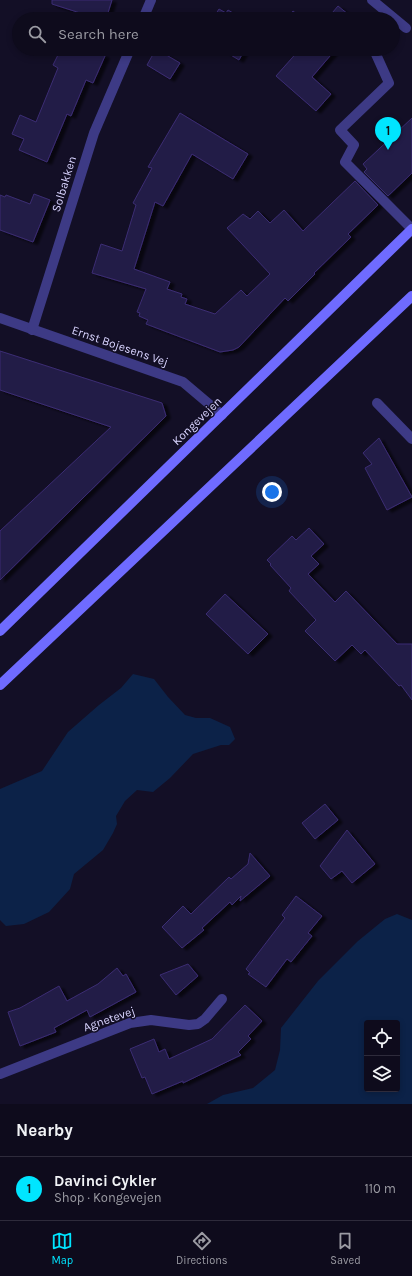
<!DOCTYPE html>
<html lang="en">
<head>
<meta charset="utf-8">
<style>
	body { margin:0; font-family:Karla,sans-serif; background:#171425; color:#f1f3f6 }
	.controls { position:absolute; right:12px; bottom:12px; display:grid; overflow:hidden; border-radius:4px; box-shadow:0 2px 6px #0003 }
	.controls button { width:36px; height:36px; display:grid; place-items:center; padding:0; border:0; border-bottom:1px solid #2e2b3b; background:#0e0b1c; color:#f1f3f6; font:20px sans-serif }
	.you { position:absolute; left:272px; top:492px; width:14px; height:14px; margin:-10px; border:3px solid #fff; border-radius:50%; background:#1a73e8; box-shadow:0 0 0 6px #1a73e833 }
	.badge { display:grid; place-items:center; width:26px; height:26px; border-radius:50%; background:#00e5ff; color:#111; font-size:13px; font-weight:700 }
	.pin { position:absolute; translate:-50% -33px; filter:drop-shadow(0 1px 2px #0008) }
	.pin::after { content:''; position:absolute; top:21px; width:14px; height:12px; background:inherit; clip-path:polygon(0 0,100% 0,50% 100%) }
	.list { margin:0; padding:0; list-style:none }
	h2 { display:flex; justify-content:space-between; align-items:center; height:52px; margin:0; padding:0 16px; font-size:17px }
	h2 small { font-size:13px; font-weight:400; color:#9b9ba3 }
	.list li { display:grid; grid-template-columns:26px 1fr auto; gap:12px; align-items:center; box-sizing:border-box; height:64px; padding:0 16px; border-top:1px solid #2e2b3b }
	.list b { display:block; font-size:15px; white-space:nowrap }
	.list p { margin:0; font-size:13px; white-space:nowrap; color:#9b9ba3 }
	.list em { font-size:13px; font-style:normal; color:#9b9ba3 }
	.icon { flex:none; width:22px; height:22px; fill:none; stroke:currentColor; stroke-width:2; stroke-linecap:round; stroke-linejoin:round }
	.map { position:relative; flex:none; width:412px; height:1104px; overflow:hidden }
	.search { position:absolute; background:#0e0b1c; box-shadow:0 2px 6px #0003; left:12px; right:12px; top:12px; height:44px; display:flex; align-items:center; gap:10px; box-sizing:border-box; padding:0 14px; border-radius:22px; color:#9b9ba3; font-size:15px }
	.sheet { height:116px; background:#0e0b1c }
	nav { display:flex; justify-content:space-around; align-items:center; box-sizing:border-box; height:56px; border-top:1px solid #2e2b3b; background:#0e0b1c; font-size:11px; color:#9b9ba3 }
	nav a { display:grid; justify-items:center; gap:2px }
	nav .on { color:#00e5ff }
	.map>svg:first-child { display:block }
	.water { fill:#0c2248; fill-rule:evenodd }
	.building { fill:#241b47; stroke:#3b2d73; filter:url(#shadow) }
	.lines { fill:none; stroke-linecap:round; stroke-linejoin:round }
	.lane { stroke:#3d3a85; stroke-width:10 }
	.street { stroke:#3d3a85; stroke-width:10 }
	.secondary { stroke:#6f6bff; stroke-width:10 }
	.labels { text-anchor:middle; dominant-baseline:central; stroke-width:3; stroke-linejoin:round; paint-order:stroke }
	.street-label { font-size:12px; fill:#d9d4ff; stroke:#130f26 }
</style>
</head>
<body>
<div class="map">
<svg width="412" height="1104" viewBox="0 0 412 1104">
	<defs>
		<filter id="shadow"><feDropShadow dx="4.5" dy="2.5" stdDeviation="1" flood-color="#0009"/></filter>
	</defs>
	<rect width="100%" height="100%" fill="#130f26"/>
	<g class="water">
		<path d="M133,674L154,679L168,697L185,715L196,718H210L230,727L235,739L229,745H221L193,754L170,778L153,792L137,790L125,801L116,816L117,824L113,833L103,850L74,874L70,889L49,912L24,924L6,926L0,920V789L42,771L68,732L99,705L121,688Z"/>
		<path d="M397,914L412,920V1104H207L223,1095L253,1088L275,1070L280,1050L281,1028L318,981L358,941L385,919ZM367,1023H397V1089H367Z"/>
	</g>
	<g class="building">
		<path d="M52,0H112L106,19H99L52,4Z"/>
		<path d="M338,6L354,19H327Z"/>
		<path d="M219,9L226,13L228,10L243,19H204L208,13L214,17Z"/>
		<path d="M293,11L303,19H286Z"/>
		<path d="M61,49H89L105,56L93,83L86,80L71,116L67,114L47,162L19,150L24,139L12,134L20,115L36,122L58,68L53,65Z"/>
		<path d="M156,49L180,63L170,79L147,65Z"/>
		<path d="M221,49H245L239,60Z"/>
		<path d="M300,49H338H336L312,77L331,94L316,111L276,76Z"/>
		<path d="M180,113L248,154L233,179L192,154L163,206L155,202L134,269L170,282L167,289L182,294L181,297L187,299L185,304L215,314L241,290L247,296L270,274L227,228L243,214L250,219L258,211L270,223L284,210L303,231L355,181L378,205L348,234L351,237L314,273L315,274L288,301L285,298L239,347L233,350L220,352L146,324L148,320L139,316L140,313L137,312L146,289L92,273L101,244L122,251L136,205L133,203L152,168L148,167Z"/>
		<path d="M412,118V173L388,196L364,172L367,169L363,164Z"/>
		<path d="M34,194L50,200L33,242L0,230V195L5,197L6,195L30,204Z"/>
		<path d="M0,351L162,403L166,416L0,580V531L111,427L0,390Z"/>
		<path d="M379,438L412,497L387,510L365,468L372,464L363,453Z"/>
		<path d="M309,528L324,544L311,556L319,564L308,574L335,602L346,591L397,644H412V700L401,685L399,686L365,650L361,654L352,645L335,661L305,631L316,620L289,591L291,588L270,565L271,564L267,560L292,536L296,540Z"/>
		<path d="M225,594L268,634L248,654L206,614Z"/>
		<path d="M325,804L338,820L315,839L302,823Z"/>
		<path d="M347,830L375,864L352,883L342,871L331,879L320,866Z"/>
		<path d="M250,853L270,876L240,901L241,896L232,905L230,902L202,928L204,930L182,948L162,927L183,906L191,914L229,877L231,879L248,864Z"/>
		<path d="M296,896L322,916L308,933L312,936L291,962L287,959L266,987L248,974L250,973L246,969L285,918L282,915Z"/>
		<path d="M188,964L198,976L176,995L160,975Z"/>
		<path d="M117,968L123,976L126,974L136,992L90,1017L87,1010L54,1028L56,1032L20,1046L8,1012L20,1008L59,986L67,1001L98,984Z"/>
		<path d="M245,1005L262,1021L248,1036L251,1039L238,1052L241,1055L183,1083V1081L152,1094L145,1077L142,1078L130,1049L154,1039L159,1052L165,1049L169,1059L212,1039Z"/>
	</g>
	<g class="lines">
		<path class="lane" d="M377,49L375,52L389,83L340,130L354,145L345,162L412,229"/>
		<g class="street">
			<path d="M372,0L406,28"/>
			<path d="M143,19L151,0"/>
			<path d="M0,318L183,382L222,415"/>
			<path d="M32,330L94,133L130,49"/>
			<path d="M377,403L412,439"/>
			<path d="M0,1074L130,1023L151,1020L189,1025L198,1024L205,1019L222,999"/>
		</g>
		<g class="secondary">
			<path d="M0,631L412,229"/>
			<path d="M0,685L412,296"/>
		</g>
	</g>
	<g class="labels">
		<g class="street-label">
			<text transform="translate(64 184) rotate(-73)">Solbakken</text>
			<text transform="translate(120 346) rotate(19)">Ernst Bojesens Vej</text>
			<text transform="translate(197 421) rotate(-44)">Kongevejen</text>
			<text transform="translate(109 1019) rotate(-19)">Agnetevej</text>
		</g>
	</g>
</svg>
<div class="controls">
<button><svg class="icon" aria-label="locate" viewBox="0 0 24 24"><circle cx="12" cy="12" r="6"/><path d="M12 2v4M12 18v4M2 12h4M18 12h4"/></svg></button>
<button><svg class="icon" aria-label="layers" viewBox="0 0 24 24"><path d="M12 4l9 5-9 5-9-5zM3 14l9 5 9-5"/></svg></button>
</div>
<div class="you"></div>
<div class="pin badge" style="left:388px;top:150px">1</div>
<div class="search"><svg class="icon" aria-label="search" viewBox="0 0 24 24"><circle cx="10" cy="10" r="6"/><path d="M15 15l6 6"/></svg>Search here</div>
</div>
<section class="sheet">
<h2>Nearby<small></small></h2>
<ul class="list">
<li><span class="badge">1</span><div><b>Davinci Cykler</b><p>Shop · Kongevejen</p></div><em>110 m</em></li>
</ul>
</section>
<nav>
<a class="on"><svg class="icon" aria-label="map" viewBox="0 0 24 24"><path d="M3 6l6-2 6 2 6-2v14l-6 2-6-2-6 2zM9 4v14M15 6v14"/></svg>Map</a>
<a><svg class="icon" aria-label="directions" viewBox="0 0 24 24"><path d="M12 3l9 9-9 9-9-9zM9 14v-3h6M13 9l2 2-2 2"/></svg>Directions</a>
<a><svg class="icon" aria-label="saved" viewBox="0 0 24 24"><path d="M7 4h10v16l-5-4-5 4z"/></svg>Saved</a>
</nav>
</body>
</html>
